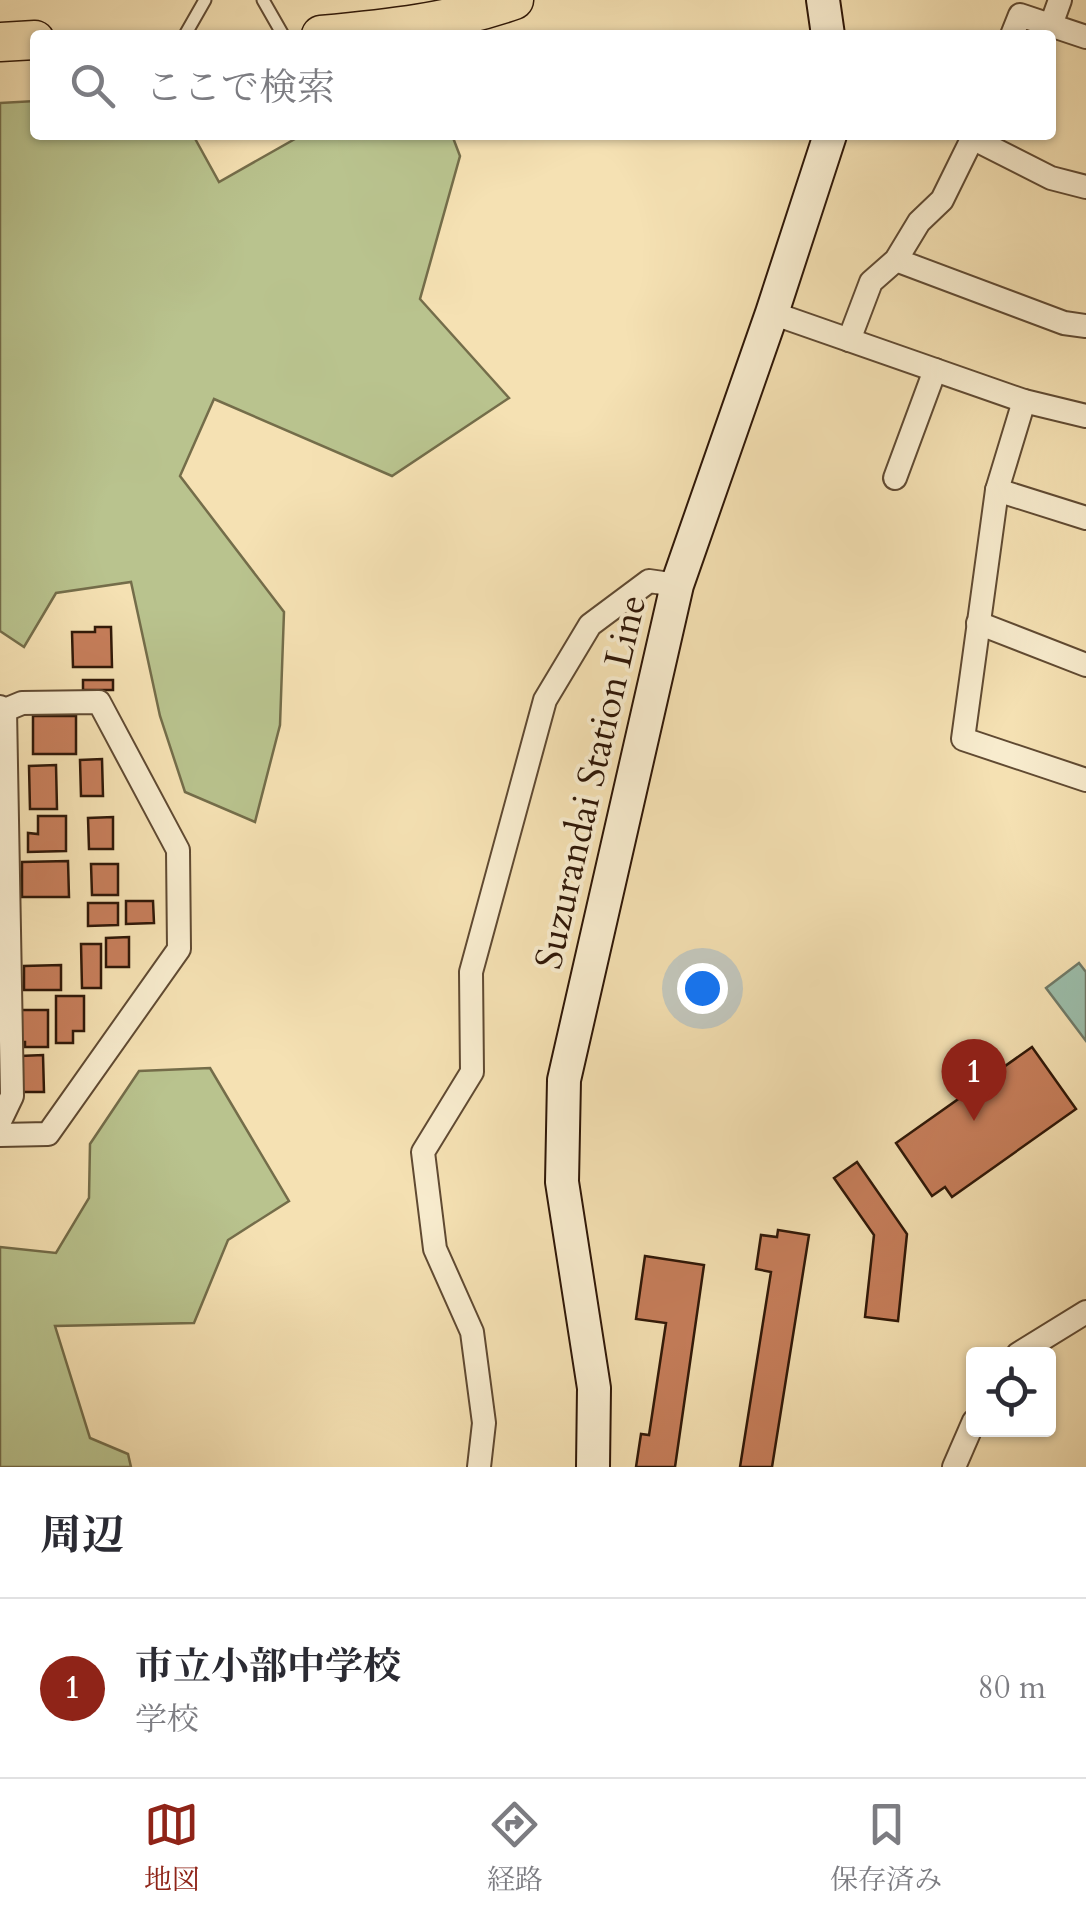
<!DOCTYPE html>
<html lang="ja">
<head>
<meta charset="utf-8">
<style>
	body { margin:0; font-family:Cardo,"Noto Serif JP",serif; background:#f7f7f7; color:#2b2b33 }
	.controls { position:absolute; right:30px; bottom:30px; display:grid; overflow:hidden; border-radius:10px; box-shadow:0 2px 8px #0004 }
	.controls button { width:90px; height:90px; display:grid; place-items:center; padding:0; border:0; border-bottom:2px solid #e1e1e2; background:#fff; color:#2b2b33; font:50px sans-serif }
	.you { position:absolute; left:702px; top:988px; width:35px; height:35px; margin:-25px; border:8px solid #fff; border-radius:50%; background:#1a73e8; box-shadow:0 0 0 15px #1a73e833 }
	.badge { display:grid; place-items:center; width:65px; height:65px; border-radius:50%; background:#8f2418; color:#fff; font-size:32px; font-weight:700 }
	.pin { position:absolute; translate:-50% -82px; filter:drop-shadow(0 2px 5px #0008) }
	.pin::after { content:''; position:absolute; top:52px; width:35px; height:30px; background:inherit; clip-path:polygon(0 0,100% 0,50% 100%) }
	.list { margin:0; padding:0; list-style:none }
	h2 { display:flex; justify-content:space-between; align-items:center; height:130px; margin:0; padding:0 40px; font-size:42px }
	h2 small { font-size:32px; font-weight:400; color:#7c7c81 }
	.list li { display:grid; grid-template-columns:65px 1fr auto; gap:30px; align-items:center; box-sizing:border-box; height:180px; padding:0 40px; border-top:2px solid #e1e1e2 }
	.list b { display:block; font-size:38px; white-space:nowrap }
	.list p { margin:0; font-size:32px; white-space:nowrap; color:#7c7c81 }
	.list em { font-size:32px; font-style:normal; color:#7c7c81 }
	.icon { flex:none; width:55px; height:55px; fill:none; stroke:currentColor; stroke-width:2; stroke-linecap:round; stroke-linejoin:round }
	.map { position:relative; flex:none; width:1086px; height:1467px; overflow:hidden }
	.search { position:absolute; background:#fff; box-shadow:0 2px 8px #0004; left:30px; right:30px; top:30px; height:110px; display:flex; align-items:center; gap:25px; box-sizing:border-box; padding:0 35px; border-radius:10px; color:#7c7c81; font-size:38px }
	.sheet { height:310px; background:#fff }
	nav { display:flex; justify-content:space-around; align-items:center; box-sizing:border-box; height:140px; border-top:2px solid #e1e1e2; background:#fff; font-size:28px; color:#7c7c81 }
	nav a { display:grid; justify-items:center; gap:5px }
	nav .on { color:#8f2418 }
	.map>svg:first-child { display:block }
	.green { fill:#b9c38e; stroke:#746d4a; stroke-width:2.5 }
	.water { fill:#9cbeab; stroke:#707b69; stroke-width:2.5 }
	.building { fill:#c77e5b; stroke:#2f1707; stroke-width:2.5 }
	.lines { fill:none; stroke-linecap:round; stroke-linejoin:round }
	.service-casing { stroke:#604a32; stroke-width:15 }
	.minor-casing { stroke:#604a32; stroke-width:26 }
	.secondary-casing { stroke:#2f1707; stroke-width:36 }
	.trunk-casing { stroke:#2f1707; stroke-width:41 }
	.service { stroke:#f8ecce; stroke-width:11 }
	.minor { stroke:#f8ecce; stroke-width:22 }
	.secondary { stroke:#f8ecce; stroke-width:32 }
	.trunk { stroke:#f5e1b3; stroke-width:38 }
	.labels { text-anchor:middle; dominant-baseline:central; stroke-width:8; stroke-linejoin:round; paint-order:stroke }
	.street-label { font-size:38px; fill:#2f1707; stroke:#f8ecce }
</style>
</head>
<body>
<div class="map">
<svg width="1086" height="1467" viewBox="0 0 1086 1467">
	<rect width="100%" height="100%" fill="#f5e1b3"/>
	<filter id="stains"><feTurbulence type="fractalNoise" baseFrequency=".002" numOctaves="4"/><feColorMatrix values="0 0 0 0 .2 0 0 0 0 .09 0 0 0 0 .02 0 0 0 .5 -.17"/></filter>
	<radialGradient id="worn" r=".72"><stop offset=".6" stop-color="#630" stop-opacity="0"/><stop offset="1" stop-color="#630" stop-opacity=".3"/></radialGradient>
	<g class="green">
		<path d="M35,101V135H193L219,182L302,135H452L460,156L420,299L509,398L392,476L214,399L180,476L284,612L280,725L255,822L185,792L160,716L131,582L56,593L24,647L0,631V103Z"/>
		<path d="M210,1068L289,1201L228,1240L194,1323L55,1326L90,1438L128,1454L131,1467H0V1247L56,1253L89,1198L90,1144L139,1071Z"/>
	</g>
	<path class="water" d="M1079,963L1086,972V1041L1046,988Z"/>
	<g class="building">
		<path d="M95,627H111L112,667H73L72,632H95Z"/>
		<rect x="83" y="680" width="30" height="10"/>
		<rect x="33" y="716" width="43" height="38"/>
		<path d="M102,759L103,796H81L80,760Z"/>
		<path d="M56,765L57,809H30L29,766Z"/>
		<path d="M38,816H66V851L28,852V833L38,834Z"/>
		<path d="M113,817V849H89L88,818Z"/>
		<path d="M68,861L69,897H22V862Z"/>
		<path d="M91,864H118V895H92Z"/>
		<path d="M126,901H153L154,923L126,924Z"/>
		<path d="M88,903H118V925L88,926Z"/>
		<path d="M129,937V967H106V938Z"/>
		<path d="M81,944H101V988H82Z"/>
		<path d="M61,965V990H24V966Z"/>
		<path d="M56,996H84V1031H73V1043H56Z"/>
		<path d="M18,1010H48V1047H25V1042H18Z"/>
		<path d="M1032,1047L1076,1109L952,1197L945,1187L932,1196L896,1143Z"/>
		<path d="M43,1055L44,1092H21L20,1056Z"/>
		<path d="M857,1162L907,1234L898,1321L865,1317L874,1235L834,1178Z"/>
		<path d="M778,1230L809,1235L772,1467H740L771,1272L756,1269L761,1235L777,1237Z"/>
		<path d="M645,1256L704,1265L675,1467H636L641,1434L649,1435L666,1323L636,1319Z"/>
	</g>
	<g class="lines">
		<defs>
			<g id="service">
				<path d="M263,0L283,35"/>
				<path d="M185,35L205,0"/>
			</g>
			<g id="minor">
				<path d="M1051,25L1060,0"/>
				<path d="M1012,35L1020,15L1086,37"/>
				<path d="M972,138L1051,178L1086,187"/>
				<path d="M896,260L1064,323L1086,326"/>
				<path d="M772,313L1024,401L1086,416"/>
				<path d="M849,340L871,282L896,260L919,222L942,200L974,135"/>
				<path d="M1024,401L997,490L963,739L1086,780"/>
				<path d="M895,478L935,370"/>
				<path d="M997,490L1086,518"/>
				<path d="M978,623L1086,665"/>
				<path d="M0,707L5,710L22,703L99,702L178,850L179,949L48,1134L0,1135"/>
				<path d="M0,1121L12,1096L5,710"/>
				<path d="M1018,1354L1086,1312"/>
				<path d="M479,1467L484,1423L472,1332L435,1249L423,1152L472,1072L471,972L545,700L590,625L649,581L677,585"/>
				<path d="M954,1467L974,1421"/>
			</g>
			<g id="secondary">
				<path d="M823,0L828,35"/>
				<path d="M593,1467L594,1388L562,1182L564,1080L677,585L772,313L830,135"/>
			</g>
			<g id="trunk">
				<path d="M321,35C387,29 452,22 514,0"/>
				<path d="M0,42L35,40"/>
			</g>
		</defs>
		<use href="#service" class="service-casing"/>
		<use href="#minor" class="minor-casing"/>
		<use href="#secondary" class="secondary-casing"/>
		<use href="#trunk" class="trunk-casing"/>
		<use href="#service" class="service"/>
		<use href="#minor" class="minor"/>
		<use href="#secondary" class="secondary"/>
		<use href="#trunk" class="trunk"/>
	</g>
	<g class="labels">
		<g class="street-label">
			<text transform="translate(591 782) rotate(-77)">Suzurandai Station Line</text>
		</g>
	</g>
	<rect width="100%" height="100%" filter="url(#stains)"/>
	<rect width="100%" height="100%" fill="url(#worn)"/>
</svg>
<div class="controls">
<button><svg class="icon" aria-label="locate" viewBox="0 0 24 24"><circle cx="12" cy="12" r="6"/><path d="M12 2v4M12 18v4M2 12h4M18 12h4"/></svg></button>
</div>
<div class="you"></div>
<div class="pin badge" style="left:974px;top:1121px">1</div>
<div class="search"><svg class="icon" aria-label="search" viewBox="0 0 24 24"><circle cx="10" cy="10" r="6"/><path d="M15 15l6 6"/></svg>ここで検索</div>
</div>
<section class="sheet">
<h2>周辺<small></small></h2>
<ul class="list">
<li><span class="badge">1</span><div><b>市立小部中学校</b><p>学校</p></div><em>80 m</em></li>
</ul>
</section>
<nav>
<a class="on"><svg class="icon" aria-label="map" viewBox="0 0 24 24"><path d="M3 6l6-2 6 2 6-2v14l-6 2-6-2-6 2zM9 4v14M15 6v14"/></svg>地図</a>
<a><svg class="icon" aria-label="directions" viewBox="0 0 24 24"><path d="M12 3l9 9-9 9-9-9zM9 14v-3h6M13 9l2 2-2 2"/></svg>経路</a>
<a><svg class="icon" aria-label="saved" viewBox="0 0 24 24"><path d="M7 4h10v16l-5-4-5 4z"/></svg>保存済み</a>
</nav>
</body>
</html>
